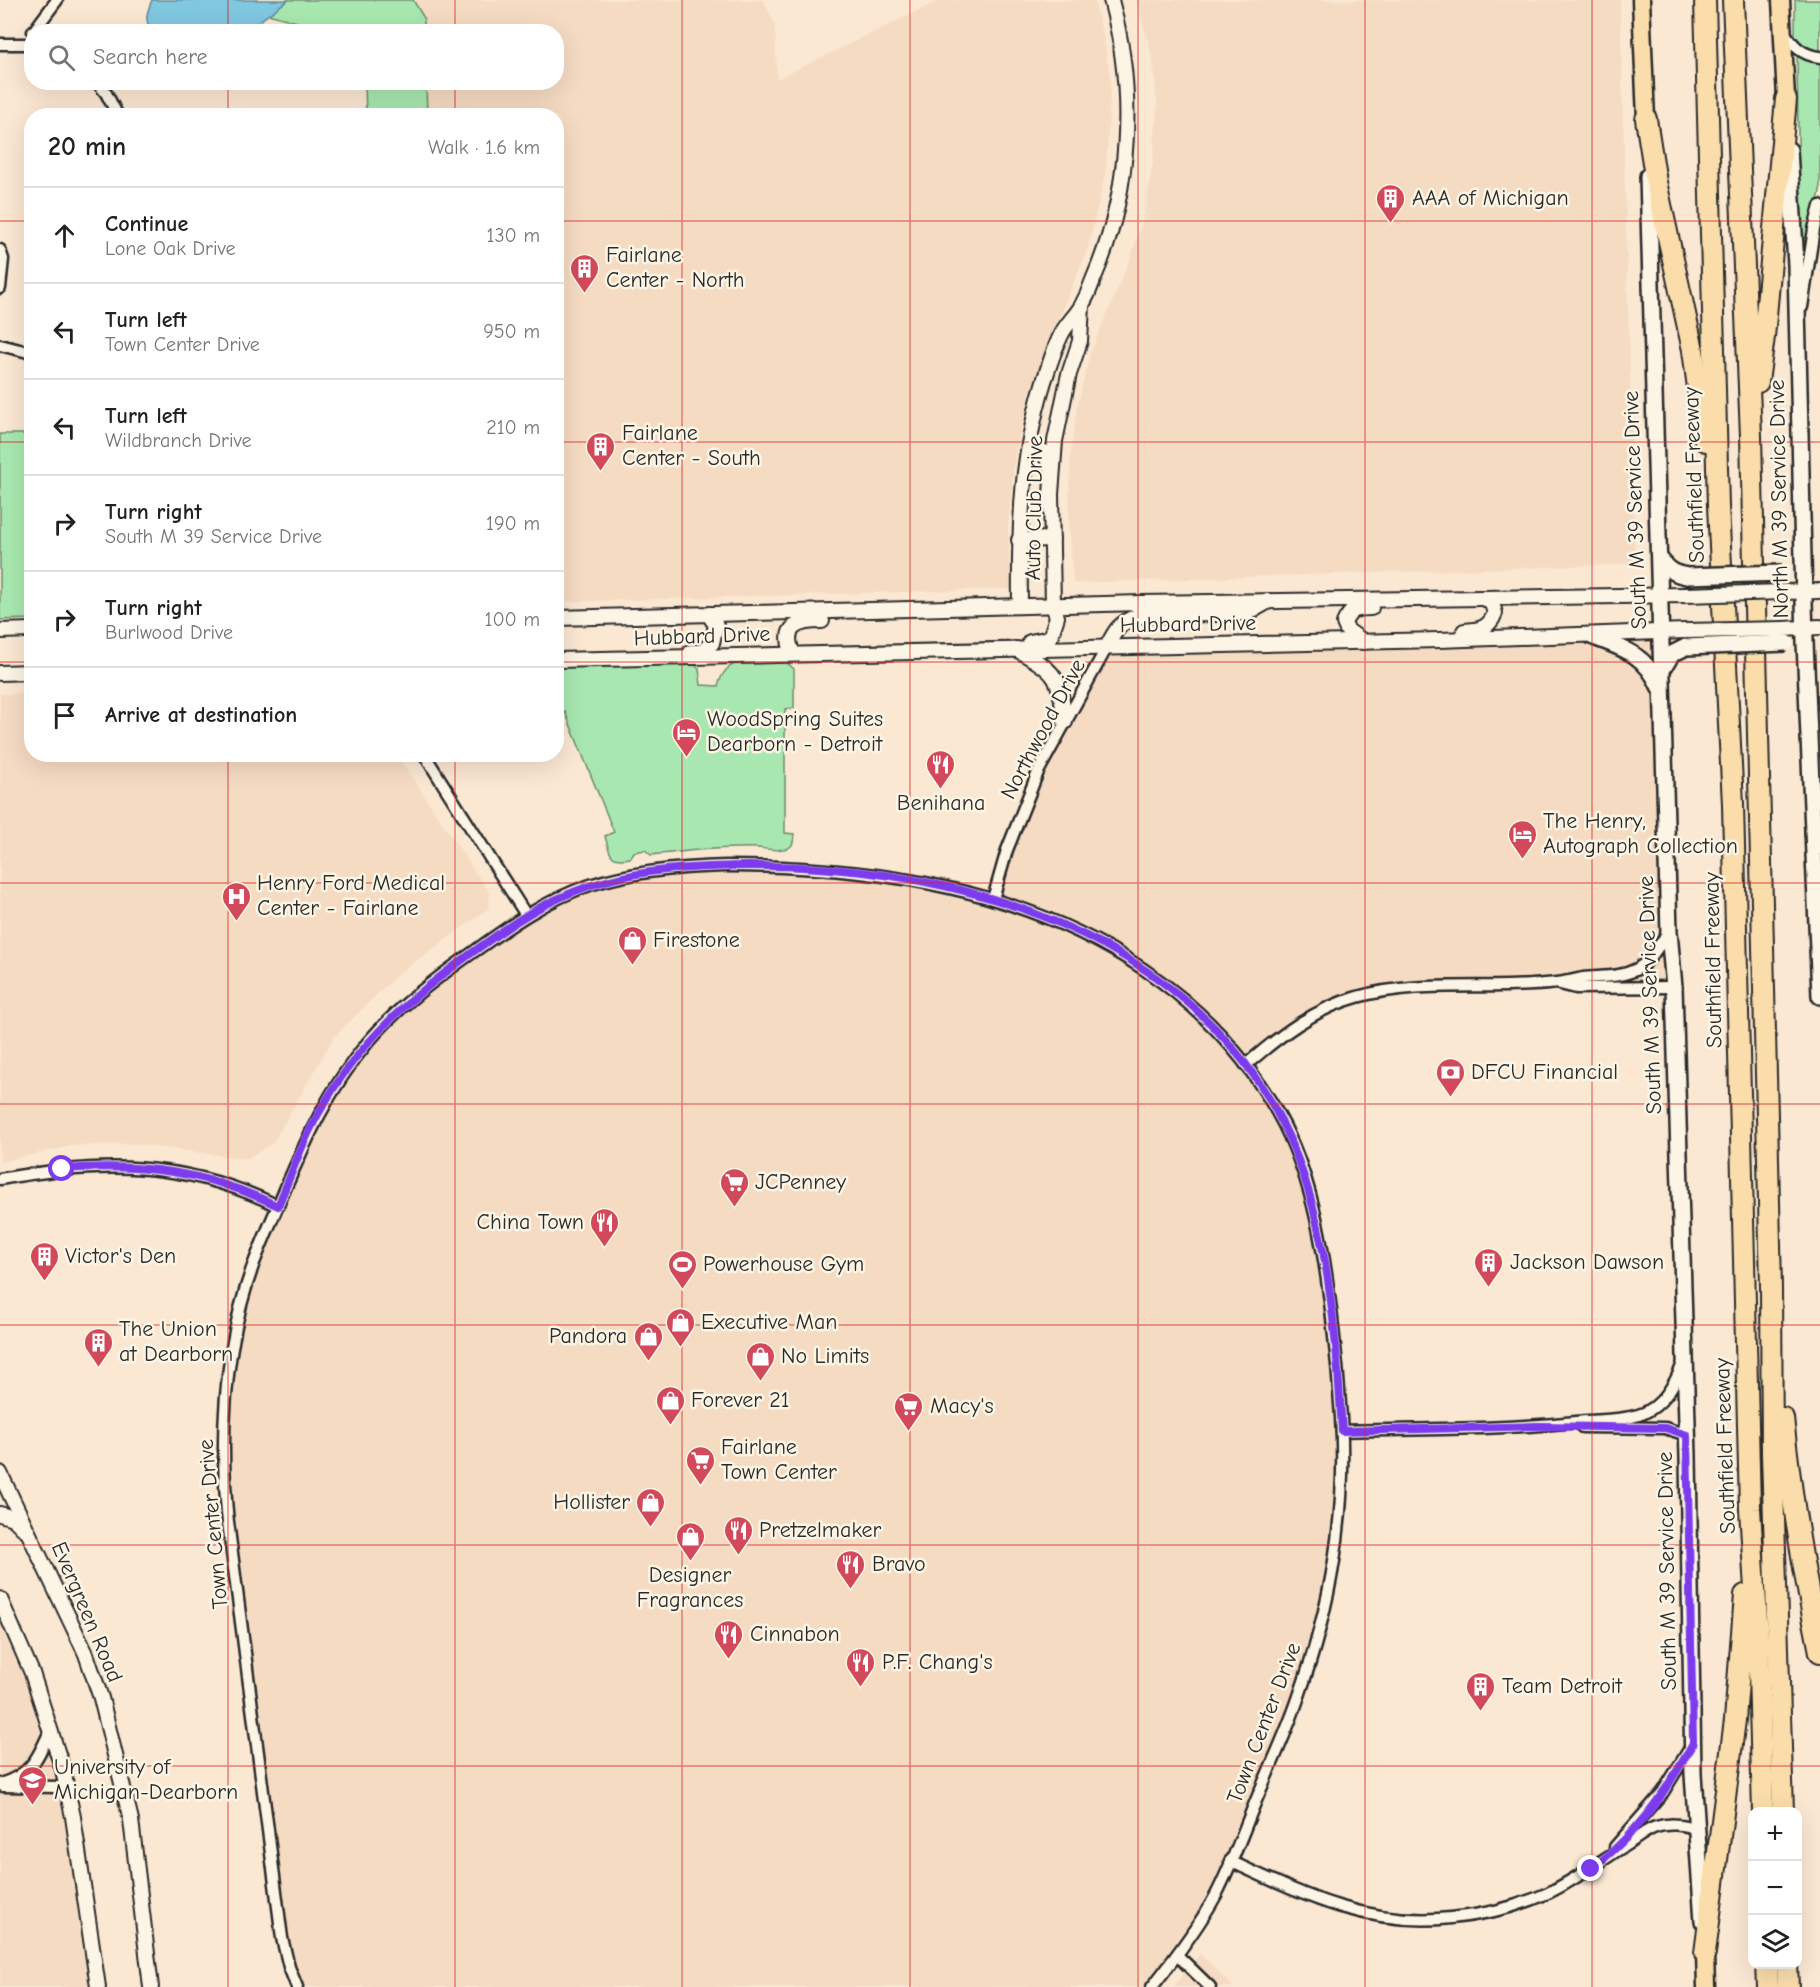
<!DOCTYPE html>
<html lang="en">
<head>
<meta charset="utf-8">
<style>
	body { margin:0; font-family:"Comic Neue",sans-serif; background:#f6f6f6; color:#202124 }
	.controls { position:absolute; right:18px; bottom:18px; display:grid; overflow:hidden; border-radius:12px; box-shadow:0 6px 24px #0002 }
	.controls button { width:54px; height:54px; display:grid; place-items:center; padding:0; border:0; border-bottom:2px solid #e0e0e0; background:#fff; color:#202124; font:30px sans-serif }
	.stop { position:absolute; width:18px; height:18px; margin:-14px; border:4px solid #7c3aed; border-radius:50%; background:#fff }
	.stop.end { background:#7c3aed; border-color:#fff; box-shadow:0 2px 6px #0008 }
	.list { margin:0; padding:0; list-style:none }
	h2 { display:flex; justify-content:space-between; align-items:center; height:78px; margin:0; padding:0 24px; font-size:26px }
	h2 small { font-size:20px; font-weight:400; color:#757577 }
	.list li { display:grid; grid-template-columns:39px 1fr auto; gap:18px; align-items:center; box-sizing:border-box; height:96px; padding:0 24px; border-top:2px solid #e0e0e0 }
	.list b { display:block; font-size:22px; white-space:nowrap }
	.list p { margin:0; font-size:20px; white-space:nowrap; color:#757577 }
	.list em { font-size:20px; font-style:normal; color:#757577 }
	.icon { flex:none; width:33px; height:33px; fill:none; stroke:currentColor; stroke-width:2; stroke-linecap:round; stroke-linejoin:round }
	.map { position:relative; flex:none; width:1820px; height:1987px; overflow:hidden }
	.search { position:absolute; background:#fff; box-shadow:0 6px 24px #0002; left:24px; top:24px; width:540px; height:66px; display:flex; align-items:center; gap:15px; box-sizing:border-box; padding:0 21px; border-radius:24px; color:#757577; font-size:22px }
	.panel { position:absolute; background:#fff; box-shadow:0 6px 24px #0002; left:24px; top:108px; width:540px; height:654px; border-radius:24px }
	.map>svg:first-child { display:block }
	.built { fill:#f6dbc3 }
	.green { fill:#a8e8b0; stroke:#6a8a6e; stroke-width:1.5 }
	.water { fill:#7fc8e0; stroke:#5d8998; stroke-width:1.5 }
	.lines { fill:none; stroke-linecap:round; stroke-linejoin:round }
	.minor-casing { stroke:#2b2b2b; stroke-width:15 }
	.tertiary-casing { stroke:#2b2b2b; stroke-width:18 }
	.secondary-casing { stroke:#2b2b2b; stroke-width:20 }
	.primary-casing { stroke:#2b2b2b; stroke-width:21 }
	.motorway-casing { stroke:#2b2b2b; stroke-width:24 }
	.minor { stroke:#fcf5e5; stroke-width:10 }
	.tertiary { stroke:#fcf5e5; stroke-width:14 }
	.secondary { stroke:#fcf5e5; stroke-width:15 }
	.primary { stroke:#fbddab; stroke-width:16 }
	.motorway { stroke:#fbddab; stroke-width:20 }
	.tertiary-bridge-casing { stroke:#2b2b2b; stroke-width:18; stroke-linecap:butt }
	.secondary-bridge-casing { stroke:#2b2b2b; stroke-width:20; stroke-linecap:butt }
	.tertiary-bridge { stroke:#fcf5e5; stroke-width:14 }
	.secondary-bridge { stroke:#fcf5e5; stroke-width:15 }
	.route { stroke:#7c3aed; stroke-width:8 }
	.grid { fill:none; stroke:#d62828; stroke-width:1.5; stroke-opacity:0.55 }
	.labels { text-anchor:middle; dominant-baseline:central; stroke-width:5; stroke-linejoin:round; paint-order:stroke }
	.poi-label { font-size:22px; fill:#2b2b2b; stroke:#fcf5e5; text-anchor:start }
	.street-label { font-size:22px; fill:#2b2b2b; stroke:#fcf5e5 }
</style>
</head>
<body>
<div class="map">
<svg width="1820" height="1987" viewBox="0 0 1820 1987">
	<rect width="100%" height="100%" fill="#fbe8d3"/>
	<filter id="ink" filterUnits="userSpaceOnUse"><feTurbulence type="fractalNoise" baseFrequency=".0167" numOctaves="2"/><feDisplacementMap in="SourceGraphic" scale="12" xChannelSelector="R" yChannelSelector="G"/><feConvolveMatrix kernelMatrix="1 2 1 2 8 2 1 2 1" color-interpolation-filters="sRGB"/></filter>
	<g filter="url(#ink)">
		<g class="built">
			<path d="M413,0H763L775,24L777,79L940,0H1094L1103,35L1111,81L1106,170L1088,248L1046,350L1031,390L1021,428L1015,457L1008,527L1011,589L557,602L556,116L427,115L426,83L556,82V32L424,31V18Z"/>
			<path d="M1136,0H1620L1635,564L1073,583L1069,524L1070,460L1077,407L1090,354L1130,259L1144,216L1153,161L1157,105L1153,60Z"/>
			<path d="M1661,632L1674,987L1416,988L1334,1005L1246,1065L1286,1128L1322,1242L1343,1478L1314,1651L1217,1893L1152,1987H297L289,1967L233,1549L224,1419L244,1297L312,1128L390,1018L552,901L652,870L818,868L993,899L1023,807L1107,647Z"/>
			<path d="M0,694H31L32,754L397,755L490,894L488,909L397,975L334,1037L273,1143L246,1159L133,1144L71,1146L0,1162Z"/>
			<path d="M0,1605L9,1622L59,1771L93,1987H0Z"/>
			<path d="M1200,1954L1234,1987H1173Z"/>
		</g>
		<g class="green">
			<path d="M288,0H413L424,18V31H330L268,14Z"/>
			<path d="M1795,0H1820V51L1805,48L1795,38Z"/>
			<path d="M1797,53L1820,60V191L1806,260L1799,208Z"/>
			<path d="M365,83H426L427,115H366Z"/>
			<path d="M0,434H31V619L0,620Z"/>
			<path d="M743,661H782L786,662L794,669V708L785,709V833L794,834C794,838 794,844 790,847C783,852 766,849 758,848C722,847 687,851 651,855L645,850L634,852L630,858C609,862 610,854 605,836L614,832L565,712L557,715V713L556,666L692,662L699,669L701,685L718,686C722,672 728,665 743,661Z"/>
		</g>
		<path class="water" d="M152,0H288L246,31H153C143,21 147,12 152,0Z"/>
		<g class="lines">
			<defs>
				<g id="minor">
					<path d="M1783,31C1794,46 1801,55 1820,57"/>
					<path d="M33,32L57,0"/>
					<path d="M0,44H32"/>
					<path d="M97,82L106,93L118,116"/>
					<path d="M0,250L3,259L0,288"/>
					<path d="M1802,307L1814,229L1820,206"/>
					<path d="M0,345L32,353"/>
					<path d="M424,754L526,915"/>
					<path d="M993,899L1007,850L1038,772L1107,647"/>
					<path d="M1560,984L1576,988L1674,987"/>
					<path d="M1246,1065C1279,1036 1314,1009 1357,997C1422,979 1491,991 1557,983C1566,982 1574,980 1583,978C1601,976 1620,978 1637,969C1651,961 1659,944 1669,932"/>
					<path d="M0,1179C101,1161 184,1160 278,1206"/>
					<path d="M1582,1427L1665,1428L1687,1435"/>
					<path d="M1342,1431C1420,1429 1499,1430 1576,1422C1598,1420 1624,1421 1644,1413C1664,1404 1676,1382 1683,1363"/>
					<path d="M0,1784C31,1775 38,1758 50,1731"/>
					<path d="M3,1786L58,1787L68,1791"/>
					<path d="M1615,1847L1663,1792L1692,1745"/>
					<path d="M1230,1861C1303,1895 1368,1927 1451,1918C1484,1915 1517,1907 1548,1893C1577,1879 1602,1860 1629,1843C1638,1838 1646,1830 1656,1827C1668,1823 1684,1824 1696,1829"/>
					<path d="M1177,1955L1210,1987"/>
					<path d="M297,1987L289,1967L282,1938L228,1522C219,1435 224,1346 254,1263C263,1240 273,1217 283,1194C307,1138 328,1090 368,1042C398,1007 434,980 472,953C509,926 546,900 590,885C634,871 680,867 726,866C801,866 875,871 949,888C1089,919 1217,995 1284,1125C1314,1185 1324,1252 1332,1318C1336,1351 1339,1384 1341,1417C1347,1517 1331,1605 1298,1699C1287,1731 1273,1761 1260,1791C1245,1826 1233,1862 1216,1895C1198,1928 1175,1958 1152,1987"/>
				</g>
				<g id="tertiary">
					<path d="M1029,444L1044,452L1051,468"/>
					<path d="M1019,540L1052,539"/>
					<path d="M1782,592L1820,591"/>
					<path d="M1020,606C1019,524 1021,448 1048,369C1052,357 1056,345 1061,335C1066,324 1076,316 1082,305C1086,298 1090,289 1093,280C1131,193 1136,92 1111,0"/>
					<path d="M556,618L1141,603L1686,595"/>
					<path d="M1784,629L1820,627"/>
					<path d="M0,631L32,630"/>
					<path d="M1464,631C1479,630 1489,629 1495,613L1492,604L1485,598"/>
					<path d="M1030,642L1050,638L1057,617L1053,605L1051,494L1055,441L1069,374L1080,341L1082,306"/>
					<path d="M1364,642L1347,630L1344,623C1350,609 1357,608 1371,608"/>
					<path d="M1107,647C1115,630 1120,622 1138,616L1248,613L1269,601"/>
					<path d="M1016,649C1057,673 1059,674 1065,722"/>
					<path d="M691,652H702L712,643L716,625L709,615"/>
					<path d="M793,654C781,626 798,621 822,621"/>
					<path d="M556,660L1439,640L1685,631"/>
					<path d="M0,673L32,672"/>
					<path d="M0,1473L86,1654L101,1698L131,1820L151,1987"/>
					<path d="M0,1514L13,1518L23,1528"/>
					<path d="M0,1599L32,1673L63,1770L73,1817L98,1987"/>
				</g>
				<g id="secondary">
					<path d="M1789,150L1796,265L1805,642L1820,996"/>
					<path d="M1648,176L1669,932L1674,987L1688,1456L1693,1774L1703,1921"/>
					<path d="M1660,559C1668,569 1674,574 1687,576"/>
					<path d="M1591,636C1623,648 1646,654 1660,688"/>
					<path d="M1662,670L1672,654L1686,647"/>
				</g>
				<g id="primary">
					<path d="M1641,0L1646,119"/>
					<path d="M1781,0L1786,99"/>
					<path d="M1705,1953L1706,1987"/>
				</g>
				<g id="motorway">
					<path d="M1705,0L1718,506L1733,804L1750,1509L1758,1637L1763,1812"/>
					<path d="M1733,0L1751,436L1771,1287L1772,1454L1783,1812"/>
					<path d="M1646,119L1656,182L1693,350L1705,441"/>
					<path d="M1758,382L1764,337L1786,99"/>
					<path d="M1783,1418C1791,1497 1804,1574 1820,1652"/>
					<path d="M1705,1953L1735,1720L1745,1595"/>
					<path d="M1767,1964L1768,1987"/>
					<path d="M1787,1964L1788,1987"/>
				</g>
			</defs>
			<use href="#minor" class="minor-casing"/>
			<use href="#tertiary" class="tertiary-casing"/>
			<use href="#secondary" class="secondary-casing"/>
			<use href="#primary" class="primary-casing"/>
			<use href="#motorway" class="motorway-casing"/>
			<use href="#minor" class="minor"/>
			<use href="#tertiary" class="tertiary"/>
			<use href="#secondary" class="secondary"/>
			<use href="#primary" class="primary"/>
			<use href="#motorway" class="motorway"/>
			<defs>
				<g id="tertiary-bridge">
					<path d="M1686,595L1782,592"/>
					<path d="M1685,631L1784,629"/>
				</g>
				<g id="secondary-bridge">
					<path d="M1687,576L1782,573"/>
					<path d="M1686,647L1786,643"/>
				</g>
			</defs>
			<use href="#tertiary-bridge" class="tertiary-bridge-casing"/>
			<use href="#secondary-bridge" class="secondary-bridge-casing"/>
			<use href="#tertiary-bridge" class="tertiary-bridge"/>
			<use href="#secondary-bridge" class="secondary-bridge"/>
		</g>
	</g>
	<g class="lines" filter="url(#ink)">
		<path class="route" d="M62,1169C142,1163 206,1171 278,1206C292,1173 304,1137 323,1106C360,1041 410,998 469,955C497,935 524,914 555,900C618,870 678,867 746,866C934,863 1150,920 1260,1084C1326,1184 1335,1315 1342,1431L1539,1426L1665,1428L1687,1435L1693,1743C1668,1790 1634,1837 1591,1869"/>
	</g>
	<path class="grid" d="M228,0V32M455,0V32M682,0V1987M910,0V1987M1138,0V1987M1365,0V1987M1592,0V1987M228,82V116M455,82V116M0,221H32M556,221H1820M0,442H32M556,442H1820M0,662H32M556,662H1820M228,754V1987M455,754V1987M0,883H1820M0,1104H1820M0,1325H1820M0,1545H1820M0,1766H1820"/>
	<defs>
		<symbol id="building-pin" viewBox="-11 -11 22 30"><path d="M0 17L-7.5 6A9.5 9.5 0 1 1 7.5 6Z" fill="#d1495b" stroke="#fcf5e5"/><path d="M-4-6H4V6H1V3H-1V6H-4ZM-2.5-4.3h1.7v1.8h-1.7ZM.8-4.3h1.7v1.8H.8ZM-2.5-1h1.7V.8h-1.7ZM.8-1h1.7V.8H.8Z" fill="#fff"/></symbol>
		<symbol id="hotel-pin" viewBox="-11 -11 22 30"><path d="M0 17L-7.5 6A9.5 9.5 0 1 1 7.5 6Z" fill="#d1495b" stroke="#fcf5e5"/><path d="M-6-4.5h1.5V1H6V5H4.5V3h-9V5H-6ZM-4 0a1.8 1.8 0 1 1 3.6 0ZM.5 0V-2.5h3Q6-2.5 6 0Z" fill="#fff"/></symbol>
		<symbol id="restaurant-pin" viewBox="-11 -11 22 30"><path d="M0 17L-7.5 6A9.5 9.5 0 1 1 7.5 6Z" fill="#d1495b" stroke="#fcf5e5"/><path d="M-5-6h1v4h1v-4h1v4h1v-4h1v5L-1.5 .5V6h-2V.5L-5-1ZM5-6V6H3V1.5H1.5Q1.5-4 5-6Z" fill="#fff"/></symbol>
		<symbol id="hospital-pin" viewBox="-11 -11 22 30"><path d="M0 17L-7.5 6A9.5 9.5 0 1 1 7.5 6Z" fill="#d1495b" stroke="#fcf5e5"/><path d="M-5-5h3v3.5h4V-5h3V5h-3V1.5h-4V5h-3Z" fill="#fff"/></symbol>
		<symbol id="shop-pin" viewBox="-11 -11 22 30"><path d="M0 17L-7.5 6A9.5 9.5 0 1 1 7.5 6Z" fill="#d1495b" stroke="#fcf5e5"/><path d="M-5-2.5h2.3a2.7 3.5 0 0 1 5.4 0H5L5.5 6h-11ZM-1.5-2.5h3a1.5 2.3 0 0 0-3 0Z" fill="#fff"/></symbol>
		<symbol id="bank-pin" viewBox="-11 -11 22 30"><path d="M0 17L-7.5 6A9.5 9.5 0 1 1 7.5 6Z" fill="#d1495b" stroke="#fcf5e5"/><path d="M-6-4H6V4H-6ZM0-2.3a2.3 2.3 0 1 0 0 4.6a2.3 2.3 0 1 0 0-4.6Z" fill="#fff"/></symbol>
		<symbol id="supermarket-pin" viewBox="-11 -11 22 30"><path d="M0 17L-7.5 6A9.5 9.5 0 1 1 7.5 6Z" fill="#d1495b" stroke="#fcf5e5"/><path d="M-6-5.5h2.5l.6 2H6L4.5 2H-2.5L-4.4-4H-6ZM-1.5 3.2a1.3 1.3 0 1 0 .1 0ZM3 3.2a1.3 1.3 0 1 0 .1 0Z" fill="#fff"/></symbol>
		<symbol id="stadium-pin" viewBox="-11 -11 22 30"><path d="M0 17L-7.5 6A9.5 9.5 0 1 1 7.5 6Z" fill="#d1495b" stroke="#fcf5e5"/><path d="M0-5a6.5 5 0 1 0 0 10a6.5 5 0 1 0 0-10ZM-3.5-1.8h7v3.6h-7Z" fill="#fff"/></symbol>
		<symbol id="university-pin" viewBox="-11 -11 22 30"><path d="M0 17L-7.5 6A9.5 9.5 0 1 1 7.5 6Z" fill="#d1495b" stroke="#fcf5e5"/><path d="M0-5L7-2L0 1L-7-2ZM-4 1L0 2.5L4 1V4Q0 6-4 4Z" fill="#fff"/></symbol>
	</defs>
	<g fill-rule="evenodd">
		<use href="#building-pin" x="1374" y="182" width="33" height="45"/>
		<use href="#building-pin" x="568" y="252" width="33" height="45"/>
		<use href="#building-pin" x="584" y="430" width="33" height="45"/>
		<use href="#hotel-pin" x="670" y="716" width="33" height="45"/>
		<use href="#restaurant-pin" x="924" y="748" width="33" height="45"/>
		<use href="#hotel-pin" x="1506" y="818" width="33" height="45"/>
		<use href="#hospital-pin" x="220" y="880" width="33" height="45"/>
		<use href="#shop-pin" x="616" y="924" width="33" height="45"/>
		<use href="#bank-pin" x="1434" y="1056" width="33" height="45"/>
		<use href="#supermarket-pin" x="718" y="1166" width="33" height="45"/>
		<use href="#restaurant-pin" x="588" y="1206" width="33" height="45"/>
		<use href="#building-pin" x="28" y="1240" width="33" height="45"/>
		<use href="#building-pin" x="1472" y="1246" width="33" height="45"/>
		<use href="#stadium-pin" x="666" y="1248" width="33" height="45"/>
		<use href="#shop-pin" x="664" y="1306" width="33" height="45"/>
		<use href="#shop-pin" x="632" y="1320" width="33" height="45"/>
		<use href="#building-pin" x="82" y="1326" width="33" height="45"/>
		<use href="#shop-pin" x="744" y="1340" width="33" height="45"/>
		<use href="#shop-pin" x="654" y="1384" width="33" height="45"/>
		<use href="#supermarket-pin" x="892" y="1390" width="33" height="45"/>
		<use href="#supermarket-pin" x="684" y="1444" width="33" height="45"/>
		<use href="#shop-pin" x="634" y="1486" width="33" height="45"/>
		<use href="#restaurant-pin" x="722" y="1514" width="33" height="45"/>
		<use href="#shop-pin" x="674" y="1520" width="33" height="45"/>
		<use href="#restaurant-pin" x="834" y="1548" width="33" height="45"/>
		<use href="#restaurant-pin" x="712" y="1618" width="33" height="45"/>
		<use href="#restaurant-pin" x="844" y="1646" width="33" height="45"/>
		<use href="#building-pin" x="1464" y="1670" width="33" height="45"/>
		<use href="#university-pin" x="16" y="1764" width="33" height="45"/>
	</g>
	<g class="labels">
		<g class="poi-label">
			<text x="1412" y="198">AAA of Michigan</text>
			<text x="606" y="255">Fairlane<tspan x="606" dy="25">Center - North</tspan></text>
			<text x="622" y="433">Fairlane<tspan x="622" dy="25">Center - South</tspan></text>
			<text x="707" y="719">WoodSpring Suites<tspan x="707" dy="25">Dearborn - Detroit</tspan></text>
			<text x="941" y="803" text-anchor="middle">Benihana</text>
			<text x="1543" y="821">The Henry,<tspan x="1543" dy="25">Autograph Collection</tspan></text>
			<text x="257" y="883">Henry Ford Medical<tspan x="257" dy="25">Center - Fairlane</tspan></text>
			<text x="653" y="940">Firestone</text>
			<text x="1471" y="1072">DFCU Financial</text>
			<text x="755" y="1182">JCPenney</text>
			<text x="584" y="1222" text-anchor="end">China Town</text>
			<text x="65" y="1256">Victor's Den</text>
			<text x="1510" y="1262">Jackson Dawson</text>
			<text x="703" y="1264">Powerhouse Gym</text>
			<text x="701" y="1322">Executive Man</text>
			<text x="119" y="1329">The Union<tspan x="119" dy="25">at Dearborn</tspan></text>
			<text x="627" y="1336" text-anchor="end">Pandora</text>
			<text x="781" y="1356">No Limits</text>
			<text x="691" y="1400">Forever 21</text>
			<text x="930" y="1406">Macy's</text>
			<text x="721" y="1447">Fairlane<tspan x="721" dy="25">Town Center</tspan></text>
			<text x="630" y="1502" text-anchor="end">Hollister</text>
			<text x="759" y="1530">Pretzelmaker</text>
			<text x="872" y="1564">Bravo</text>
			<text x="690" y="1575" text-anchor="middle">Designer<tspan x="690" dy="25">Fragrances</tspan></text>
			<text x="750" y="1634">Cinnabon</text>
			<text x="882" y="1662">P.F. Chang's</text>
			<text x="1502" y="1686">Team Detroit</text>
			<text x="54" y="1767">University of<tspan x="54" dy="25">Michigan-Dearborn</tspan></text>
		</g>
		<g class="street-label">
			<text transform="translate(1694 475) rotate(-92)">Southfield Freeway</text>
			<text transform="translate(1779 499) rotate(-91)">North M 39 Service Drive</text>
			<text transform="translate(1034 508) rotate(-89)">Auto Club Drive</text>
			<text transform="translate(1635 510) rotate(-92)">South M 39 Service Drive</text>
			<text transform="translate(1188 624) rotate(-1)">Hubbard Drive</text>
			<text transform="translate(702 636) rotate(-2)">Hubbard Drive</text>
			<text transform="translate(1043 729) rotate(-62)">Northwood Drive</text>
			<text transform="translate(1713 960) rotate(-91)">Southfield Freeway</text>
			<text transform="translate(1650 995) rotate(-92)">South M 39 Service Drive</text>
			<text transform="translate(1725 1446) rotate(-92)">Southfield Freeway</text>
			<text transform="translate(213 1524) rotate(-95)">Town Center Drive</text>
			<text transform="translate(1667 1571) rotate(-91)">South M 39 Service Drive</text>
			<text transform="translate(87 1612) rotate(67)">Evergreen Road</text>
			<text transform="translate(1264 1723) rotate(-69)">Town Center Drive</text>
		</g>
	</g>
</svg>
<div class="controls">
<button>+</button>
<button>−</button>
<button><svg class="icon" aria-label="layers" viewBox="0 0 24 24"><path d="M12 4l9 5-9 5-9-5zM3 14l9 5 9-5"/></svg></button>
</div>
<div class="stop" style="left:62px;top:1169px"></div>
<div class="stop end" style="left:1591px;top:1869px"></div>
<div class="search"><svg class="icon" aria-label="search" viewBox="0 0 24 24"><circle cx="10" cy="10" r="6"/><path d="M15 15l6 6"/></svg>Search here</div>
<section class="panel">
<h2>20 min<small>Walk · 1.6 km</small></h2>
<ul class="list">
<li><svg class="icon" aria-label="ahead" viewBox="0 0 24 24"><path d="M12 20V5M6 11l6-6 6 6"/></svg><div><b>Continue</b><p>Lone Oak Drive</p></div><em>130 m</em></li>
<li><svg class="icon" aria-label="left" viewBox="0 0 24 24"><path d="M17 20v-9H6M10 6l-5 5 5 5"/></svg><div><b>Turn left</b><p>Town Center Drive</p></div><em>950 m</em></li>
<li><svg class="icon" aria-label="left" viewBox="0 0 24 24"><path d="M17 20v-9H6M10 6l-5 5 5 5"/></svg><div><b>Turn left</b><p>Wildbranch Drive</p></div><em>210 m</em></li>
<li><svg class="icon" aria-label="right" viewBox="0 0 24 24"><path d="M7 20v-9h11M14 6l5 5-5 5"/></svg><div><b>Turn right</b><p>South M 39 Service Drive</p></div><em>190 m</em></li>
<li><svg class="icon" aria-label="right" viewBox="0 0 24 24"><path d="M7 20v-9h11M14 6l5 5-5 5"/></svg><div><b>Turn right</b><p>Burlwood Drive</p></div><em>100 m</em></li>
<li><svg class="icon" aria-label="arrive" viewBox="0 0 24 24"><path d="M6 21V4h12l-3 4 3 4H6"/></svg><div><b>Arrive at destination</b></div></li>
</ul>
</section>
</div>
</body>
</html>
